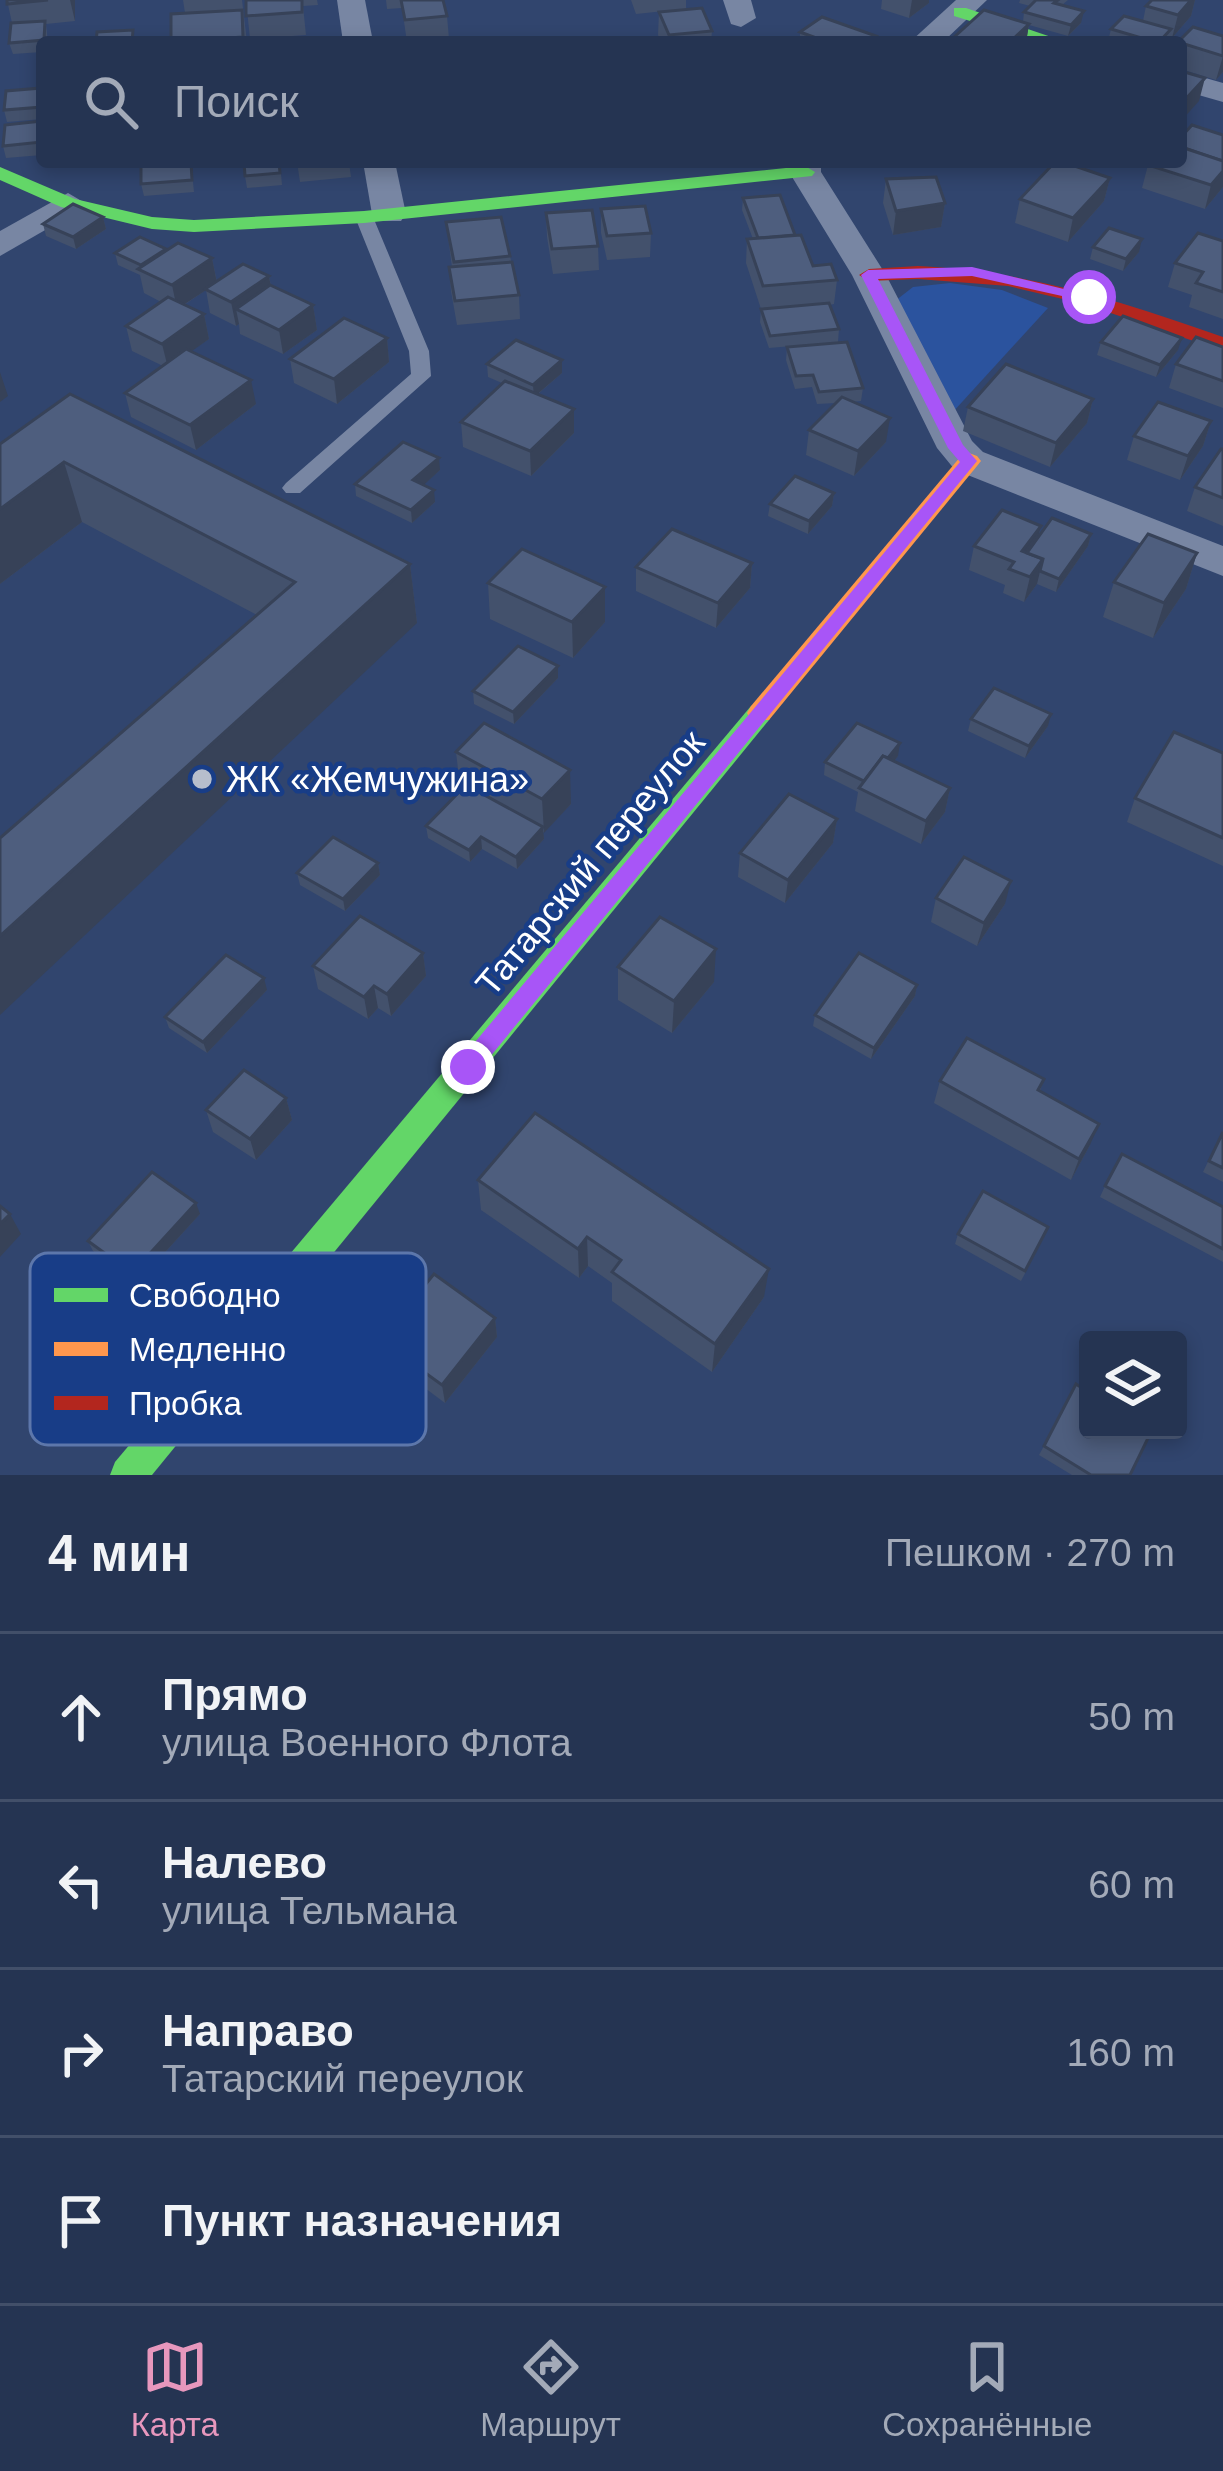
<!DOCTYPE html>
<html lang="ru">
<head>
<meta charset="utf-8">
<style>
	body { margin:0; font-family:Arial,sans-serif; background:#2d3c59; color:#f1f3f6 }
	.controls { position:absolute; right:36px; bottom:36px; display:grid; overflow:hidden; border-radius:12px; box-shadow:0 6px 18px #0003 }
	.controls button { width:108px; height:108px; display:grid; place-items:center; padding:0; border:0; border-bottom:3px solid #424f69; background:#253452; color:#f1f3f6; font:60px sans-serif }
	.stop { position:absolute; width:36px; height:36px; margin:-27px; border:9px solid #a855f7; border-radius:50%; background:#fff }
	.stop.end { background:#a855f7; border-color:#fff; box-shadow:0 3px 12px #0008 }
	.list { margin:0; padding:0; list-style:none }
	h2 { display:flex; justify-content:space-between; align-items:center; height:156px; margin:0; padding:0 48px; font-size:51px }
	h2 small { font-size:39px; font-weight:400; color:#a3aab8 }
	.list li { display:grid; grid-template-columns:78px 1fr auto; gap:36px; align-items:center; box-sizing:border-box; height:168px; padding:0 48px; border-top:3px solid #424f69 }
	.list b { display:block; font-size:45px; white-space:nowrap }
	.list p { margin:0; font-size:39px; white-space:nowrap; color:#a3aab8 }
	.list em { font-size:39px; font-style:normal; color:#a3aab8 }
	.icon { flex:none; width:66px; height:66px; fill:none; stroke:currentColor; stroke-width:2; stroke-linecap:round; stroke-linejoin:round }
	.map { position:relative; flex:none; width:1223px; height:1475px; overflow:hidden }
	.search { position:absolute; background:#253452; box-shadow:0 6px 18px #0003; left:36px; right:36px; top:36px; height:132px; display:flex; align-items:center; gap:30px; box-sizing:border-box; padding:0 42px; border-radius:12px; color:#a3aab8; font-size:45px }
	.sheet { height:828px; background:#253452 }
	nav { display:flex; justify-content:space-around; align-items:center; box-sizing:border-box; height:168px; border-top:3px solid #424f69; background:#253452; font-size:33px; color:#a3aab8 }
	nav a { display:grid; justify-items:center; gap:6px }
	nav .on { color:#e797bd }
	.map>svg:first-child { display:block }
	.green { fill:#2b539e }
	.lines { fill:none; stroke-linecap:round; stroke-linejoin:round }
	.lane { fill:#7886a3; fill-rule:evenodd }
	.street { fill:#7886a3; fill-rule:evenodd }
	.fast { fill:#63d668; fill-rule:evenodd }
	.slow { fill:#ff974d; fill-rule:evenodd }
	.jam { fill:#b3261e; fill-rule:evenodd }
	.wall { fill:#43516c }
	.shaded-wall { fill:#374258 }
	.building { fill:#4e5e7e; stroke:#374258; stroke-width:3 }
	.route { fill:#a855f7 }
	.poi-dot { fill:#b7becc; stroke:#183d87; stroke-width:4.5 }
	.labels { text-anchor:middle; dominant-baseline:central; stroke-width:9; stroke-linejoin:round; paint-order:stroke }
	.poi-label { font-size:36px; fill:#fff; stroke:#183d87; text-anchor:start }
	.street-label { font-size:36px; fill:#fff; stroke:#183d87 }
	.key { fill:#183d87; stroke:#5d77ab; stroke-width:3 }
	.key-label { font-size:33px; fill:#fff }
</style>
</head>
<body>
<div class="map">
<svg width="1223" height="1475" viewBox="0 0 1223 1475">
	<rect width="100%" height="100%" fill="#31456e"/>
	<path class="green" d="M950,283L1002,290L1048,308L952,413L895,301L913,287Z"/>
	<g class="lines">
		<path class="lane" d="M364,212L373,217L429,351L431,376L300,493H286L282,488L286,483L411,374L409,351L355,217Z"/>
		<g class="street">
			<path d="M337,0H365L373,42H343Z"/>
			<path d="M723,0H751L756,18L741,27L731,24Z"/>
			<path d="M956,0H987L943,42H910Z"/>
			<path d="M1181,71L1223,83V102L1181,90Z"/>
			<path d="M363,162H395L406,214L401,221H377L372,214Z"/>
			<path d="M789,162H821V172L886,275L972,441L983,452L1223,546V576L955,470L937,448L852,275L789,172Z"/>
			<path d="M68,193L85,203L80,210L0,256V231Z"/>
		</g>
		<g class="fast">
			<path d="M954,8H966L1066,42H1038L954,16Z"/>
			<path d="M805,166L815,172L812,176L364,223L194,232L152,229L61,207L0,180V167L75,199L152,217L194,220L364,211Z"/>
			<path d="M760,703L773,713L769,720L152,1475H110L115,1462L751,706Z"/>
		</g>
		<path class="slow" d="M969,453L977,456L981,461L977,466L769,720H751L747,713L751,706L961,456Z"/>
		<path class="jam" d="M918,266C1026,271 1122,301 1223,337V351L1084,304L1008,286L918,279L869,281L859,275L869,269Z"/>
	</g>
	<g class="wall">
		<path d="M7,0H75V21L46,24L48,42H42V52L13,54L9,43L12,23Z"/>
		<path d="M183,0H242L247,42H171L185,13Z"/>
		<path d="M246,0H317L318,5L303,6L306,35L250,39Z"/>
		<path d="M386,0H443L447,16L449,39L407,42L402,8L387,9Z"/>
		<path d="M631,0H686V9L712,31L711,42H661L658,35L659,12L674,10L636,14Z"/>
		<path d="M882,0H929V3L909,18L881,9Z"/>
		<path d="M1020,0H1068L1062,5L1081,23L1068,36L1029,25L1026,42H951L952,39L1023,22L1024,12L1030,6L1019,3Z"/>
		<path d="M1152,0H1195L1191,16L1172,38L1169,37L1167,42L1108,41L1111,29L1143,21L1146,6Z"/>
		<path d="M800,32L876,36V42H800Z"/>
		<path d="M1223,36V72L1216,80L1181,69V42Z"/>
		<path d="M42,88V119L7,122L4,110Z"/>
		<path d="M42,121V155L6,158L3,146Z"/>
		<path d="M1223,135V187L1205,209L1142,188L1148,165Z"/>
		<path d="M191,162L194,192L144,196L141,184Z"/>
		<path d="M280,162L282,185L247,188L245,176Z"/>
		<path d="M297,162H349L351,177L300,182Z"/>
		<path d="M1110,178L1104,201L1068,242L1015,223L1020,199Z"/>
		<path d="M886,179L945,203L941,227L893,235L883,203Z"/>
		<path d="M743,198L795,235L813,266L837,280L834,304L829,305L839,329L838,342L769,348L760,322L761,309L746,263L747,239H753L742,210Z"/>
		<path d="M601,209L651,233L650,257L607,260L601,233Z"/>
		<path d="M546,213L598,246L599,270L553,274L547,237Z"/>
		<path d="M103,217L106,229L76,249L46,236L43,224Z"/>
		<path d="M446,222L510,256L519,295L520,319L457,325L451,291L449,267H452Z"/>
		<path d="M1223,241V319L1189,307L1192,295L1168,287L1175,263Z"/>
		<path d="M1093,247L1139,252L1123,271L1090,259Z"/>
		<path d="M166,249L212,258L217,282L269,276L271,286L313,305L317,330L283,354L240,334L239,324L236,326L210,313L206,290L184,305L204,314L209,339L191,351L256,404L196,450L131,417L125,393L163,366L132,351L126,326L161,302L144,293L140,275L118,265L115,253Z"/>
		<path d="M387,338L389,362L337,404L294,383L290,359Z"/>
		<path d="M1101,342L1178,350L1156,377L1097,355Z"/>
		<path d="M787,347L863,388L861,401L851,402L886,442L854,476L806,455L809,430L836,403L817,404L812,387L795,389L786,360Z"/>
		<path d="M1223,347V408L1169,388L1176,364Z"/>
		<path d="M562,360V373L538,394L574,409V433L531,476L463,447L461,422L502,383L488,377L487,364Z"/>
		<path d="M1093,399L1087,423L1050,467L963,431L968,407Z"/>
		<path d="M1211,421L1203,446L1180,480L1127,460L1134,436Z"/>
		<path d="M0,444L410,564L417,623L257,615L82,522L0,584Z"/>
		<path d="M1223,449V526L1187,511L1195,487Z"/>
		<path d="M440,470L423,485L435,502L412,523L356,496L355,484Z"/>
		<path d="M834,493L832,506L808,534L768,516L770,504Z"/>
		<path d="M1041,526L1038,538L1091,534L1088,546L1056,592L1037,584L1024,602L1003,593L1005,585L969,570L974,546Z"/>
		<path d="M1197,553L1186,589L1153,638L1103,617L1114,582Z"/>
		<path d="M752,563L750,588L716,628L636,591V567Z"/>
		<path d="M488,583L605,622L573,658L490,619Z"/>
		<path d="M558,666V678L514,724L474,704L473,691Z"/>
		<path d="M971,719L1048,726L1025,758L968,731Z"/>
		<path d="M456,752L571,804L543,833L544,839L517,869L482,849L470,862L428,838L426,826L462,788L460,786Z"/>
		<path d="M1223,753V866L1127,822L1135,798Z"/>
		<path d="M898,756L894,761L950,788L945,812L921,844L855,811L858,792L824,775L825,762Z"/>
		<path d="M837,819L833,843L785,903L738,877L740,853Z"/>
		<path d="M378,863L380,875L345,911L300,885L297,873Z"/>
		<path d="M936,898L1005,904L977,946L931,922Z"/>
		<path d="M423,953L426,976L391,1016L378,1008L368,1019L318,989L313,966Z"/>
		<path d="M618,967L714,982L672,1033L618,1000Z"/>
		<path d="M917,985L915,996L871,1059L813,1026L815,1015Z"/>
		<path d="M267,990L207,1053L169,1028L165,1017Z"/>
		<path d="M1044,1079L1040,1091L1090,1145L1071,1180L934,1103L940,1081Z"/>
		<path d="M286,1098L292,1120L256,1160L213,1132L206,1110Z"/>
		<path d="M1223,1131V1182L1203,1172Z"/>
		<path d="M478,1180L764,1297L712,1372L612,1301V1283L588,1266L579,1278L481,1210Z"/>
		<path d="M1105,1186L1223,1207V1262L1100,1197Z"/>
		<path d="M200,1214L137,1283L93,1251L88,1241Z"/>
		<path d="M958,1234L1044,1237L1021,1281L955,1244Z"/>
		<path d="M495,1318L497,1337L445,1403L385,1358L380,1340Z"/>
		<path d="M1044,1446L1130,1475H1072L1039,1455Z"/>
	</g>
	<g class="shaded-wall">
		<path d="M70,0H75V21Z"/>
		<path d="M912,0H929V3L909,18Z"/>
		<path d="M1191,0H1195L1191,16L1172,38L1178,15Z"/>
		<path d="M1084,11L1081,23L1068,36L1071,25Z"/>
		<path d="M1029,24L1026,42H1010Z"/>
		<path d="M1223,56V72L1216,80Z"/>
		<path d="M1205,78L1199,101L1181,121V104Z"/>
		<path d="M1223,171V187L1205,209L1211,185Z"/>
		<path d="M1110,178L1104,201L1068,242L1073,218Z"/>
		<path d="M945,203L941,227L893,235L896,211Z"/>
		<path d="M103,217L106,229L76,249L73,237Z"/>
		<path d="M1142,239L1139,252L1123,271L1126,259Z"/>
		<path d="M212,258L217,283L177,309L172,285Z"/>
		<path d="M269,276L273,300L236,309L239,324L236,326L231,302Z"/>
		<path d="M313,305L317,330L283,354L279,330Z"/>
		<path d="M204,314L209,339L168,368L162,344Z"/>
		<path d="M387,338L389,362L337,404L334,379Z"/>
		<path d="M1182,338L1178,350L1156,377L1160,365Z"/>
		<path d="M562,360V373L534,397L533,385Z"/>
		<path d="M0,372L8,396L0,402Z"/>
		<path d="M251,380L256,404L196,450L190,425Z"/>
		<path d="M1093,399L1087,423L1050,467L1056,443Z"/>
		<path d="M574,409V433L531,476L530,451Z"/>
		<path d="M890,418L886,442L854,476L858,451Z"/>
		<path d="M1211,421L1203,446L1180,480L1188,456Z"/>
		<path d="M439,458L440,470L415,493L413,480Z"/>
		<path d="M64,462L82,522L0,584V509Z"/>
		<path d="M434,490L435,502L412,523L411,510Z"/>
		<path d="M834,493L832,506L808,534L809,521Z"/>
		<path d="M1041,526L1035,550L1024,565L1022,551Z"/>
		<path d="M1091,534L1088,546L1056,592L1059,579Z"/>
		<path d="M1197,553L1186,589L1153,638L1164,603Z"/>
		<path d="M1043,559L1037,584L1024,602L1030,577Z"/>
		<path d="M752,563L750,588L716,628L718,603Z"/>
		<path d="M410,564L417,623L0,1015V936Z"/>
		<path d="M605,587V622L573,658L572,622Z"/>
		<path d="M558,666V678L514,724L513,712Z"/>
		<path d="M1051,714L1048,726L1025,758L1029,746Z"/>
		<path d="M900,743L898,756L870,793L869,784Z"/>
		<path d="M570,770L571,804L544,833L542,799Z"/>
		<path d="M950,788L945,812L921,844L926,821Z"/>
		<path d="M837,819L833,843L785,903L788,880Z"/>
		<path d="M543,827L544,839L517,869L516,857Z"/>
		<path d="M481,837L482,849L470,862L469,850Z"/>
		<path d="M378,863L380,875L345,911L343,899Z"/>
		<path d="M1011,881L1005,904L977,946L984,923Z"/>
		<path d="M716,949L714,982L672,1033L674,1001Z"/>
		<path d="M423,953L426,976L391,1016L387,994Z"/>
		<path d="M264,978L267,990L207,1053L203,1042Z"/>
		<path d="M917,985L915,996L871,1059L874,1048Z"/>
		<path d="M374,986L378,1008L368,1019L364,997Z"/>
		<path d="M286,1098L292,1120L256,1160L250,1139Z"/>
		<path d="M1099,1124L1090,1145L1071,1180L1079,1159Z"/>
		<path d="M196,1203L200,1214L137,1283L132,1273Z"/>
		<path d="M10,1214L21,1234L0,1257V1224Z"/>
		<path d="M587,1237L588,1266L579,1278L578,1249Z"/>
		<path d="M769,1269L764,1297L712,1372L715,1344Z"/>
		<path d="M495,1318L497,1337L445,1403L442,1385Z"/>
	</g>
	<g class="building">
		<path d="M7,0H48L7,4Z"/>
		<path d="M246,0H302V12L246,16Z"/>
		<path d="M401,0H443L447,16L405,20Z"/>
		<path d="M1036,0H1058L1054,3L1084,11L1071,25L1024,12Z"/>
		<path d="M1152,0H1191L1178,15L1146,6Z"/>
		<path d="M702,8L712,31L669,35L659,12Z"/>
		<path d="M242,10L243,37L171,42V14Z"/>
		<path d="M984,10L1029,24L1010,42H962L952,39Z"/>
		<path d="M1124,16L1171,29L1159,42H1155L1111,29Z"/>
		<path d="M822,17L876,36L868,42H827L800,32Z"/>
		<path d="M45,21L44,40L9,43L11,23Z"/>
		<path d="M1193,27L1223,36V56L1178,42Z"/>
		<path d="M133,30L132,42H96L97,32Z"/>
		<path d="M1181,71L1205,78L1181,104Z"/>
		<path d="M42,88V107L4,110L6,91Z"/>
		<path d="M42,121V142L3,146L5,125Z"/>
		<path d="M1192,125L1223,135V161L1181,147V137Z"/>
		<path d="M1181,147L1223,161V171L1211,185L1148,165L1150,162H1181Z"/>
		<path d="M151,162H191L192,180L141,184V163Z"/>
		<path d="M244,162H279L280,173L245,176Z"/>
		<path d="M1055,162H1063L1110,178L1073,218L1020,199Z"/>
		<path d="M936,177L945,203L896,211L886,179Z"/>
		<path d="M780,195L795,235L758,238L743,198Z"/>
		<path d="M73,204L103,217L73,237L43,224Z"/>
		<path d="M645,206L651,233L607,236L601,209Z"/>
		<path d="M592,210L598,246L552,249L546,213Z"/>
		<path d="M501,217L510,256L454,262L446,222Z"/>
		<path d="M1109,228L1142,239L1126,259L1093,247Z"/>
		<path d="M1198,233L1223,241V292L1196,283L1203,272L1175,263Z"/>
		<path d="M801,235L813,266L831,264L837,280L763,286L747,239Z"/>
		<path d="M140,237L166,249L141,265L115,253Z"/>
		<path d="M178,243L212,258L172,285L138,269Z"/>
		<path d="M512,262L519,295L455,301L449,267Z"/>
		<path d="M243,264L269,276L231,302L205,289Z"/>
		<path d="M270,285L313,305L279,330L236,309Z"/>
		<path d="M168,297L204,314L162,344L126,326Z"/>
		<path d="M829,303L839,329L770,336L761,309Z"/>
		<path d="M1123,316L1182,338L1160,365L1101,342Z"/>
		<path d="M344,318L387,338L334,379L290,359Z"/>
		<path d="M1196,337L1223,347V381L1176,364Z"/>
		<path d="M516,340L562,360L533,385L487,364Z"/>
		<path d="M847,342L863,388L819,392L813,375L796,376L787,347Z"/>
		<path d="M186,349L251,380L190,425L125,393Z"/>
		<path d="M1006,364L1093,399L1056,443L968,407Z"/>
		<path d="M505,381L574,409L530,451L461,422Z"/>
		<path d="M70,394L410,564L0,936V838L295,582L64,462L0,509V444Z"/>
		<path d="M842,397L890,418L858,451L809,430Z"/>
		<path d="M1158,402L1211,421L1188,456L1134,436Z"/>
		<path d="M403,442L439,458L413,480L434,490L411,510L355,484Z"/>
		<path d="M1221,449H1223V498L1195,487Z"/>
		<path d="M795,476L834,493L809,521L770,504Z"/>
		<path d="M1002,510L1041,526L1022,551L1043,559L1030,577L1009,569L1014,562L974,546Z"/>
		<path d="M1052,518L1091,534L1059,579L1040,571L1043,559L1027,553Z"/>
		<path d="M672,529L752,563L718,603L636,567Z"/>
		<path d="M1148,534L1197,553L1164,603L1114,582Z"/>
		<path d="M522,549L605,587L572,622L488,583Z"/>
		<path d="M518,646L558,666L513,712L473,691Z"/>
		<path d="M994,688L1051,714L1029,746L971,719Z"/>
		<path d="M484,723L570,770L542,799L456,752Z"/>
		<path d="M857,723L900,743L888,758L883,756L864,781L825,762Z"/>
		<path d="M1174,732L1223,753V838L1135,798Z"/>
		<path d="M883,756L950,788L926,821L859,788Z"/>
		<path d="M466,785L543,827L516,857L481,837L469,850L426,826Z"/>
		<path d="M789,794L837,819L788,880L740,853Z"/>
		<path d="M333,837L378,863L343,899L297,873Z"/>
		<path d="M964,857L1011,881L984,923L936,898Z"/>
		<path d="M360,916L423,953L387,994L374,986L364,997L313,966Z"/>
		<path d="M660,917L716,949L674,1001L618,967Z"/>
		<path d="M859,953L917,985L874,1048L815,1015Z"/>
		<path d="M226,955L264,978L203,1042L165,1017Z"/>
		<path d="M967,1038L1044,1079L1038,1090L1099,1124L1079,1159L940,1081Z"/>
		<path d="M244,1070L286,1098L250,1139L206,1110Z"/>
		<path d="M535,1113L769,1269L715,1344L612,1272L621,1260L587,1237L578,1249L478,1180Z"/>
		<path d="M1223,1132V1168L1209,1161Z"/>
		<path d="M1122,1154L1223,1207V1249L1105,1186Z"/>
		<path d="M152,1172L196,1203L132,1273L88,1241Z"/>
		<path d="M983,1191L1048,1227L1025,1271L958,1234Z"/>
		<path d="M0,1206L10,1214L0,1224Z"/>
		<path d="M434,1274L495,1318L442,1385L380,1340Z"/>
		<path d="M1076,1384L1088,1392V1430H1152L1130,1475H1091L1044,1446Z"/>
	</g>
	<path class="route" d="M972,267L1097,297L1089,302L972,276L878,279L963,445L977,461L476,1074H460V1060L960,462L948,448L861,275L868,270Z"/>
	<circle class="poi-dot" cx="202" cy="779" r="12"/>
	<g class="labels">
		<g class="poi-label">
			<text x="226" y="779">ЖК «Жемчужина»</text>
		</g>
		<g class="street-label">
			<text transform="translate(590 863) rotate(-50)">Татарский переулок</text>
		</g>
	</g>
	<rect x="30" y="1253" width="396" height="192" rx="18" class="key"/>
	<rect x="54" y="1288" width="54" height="14" fill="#63d668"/>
	<rect x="54" y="1342" width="54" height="14" fill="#ff974d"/>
	<rect x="54" y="1396" width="54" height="14" fill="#b3261e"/>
	<g class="key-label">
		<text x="129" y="1307">Свободно</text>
		<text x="129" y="1361">Медленно</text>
		<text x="129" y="1415">Пробка</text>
	</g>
</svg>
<div class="controls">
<button><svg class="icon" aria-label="layers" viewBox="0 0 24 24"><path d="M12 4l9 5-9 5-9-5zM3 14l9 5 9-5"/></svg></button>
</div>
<div class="stop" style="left:1089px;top:297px"></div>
<div class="stop end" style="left:468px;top:1067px"></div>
<div class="search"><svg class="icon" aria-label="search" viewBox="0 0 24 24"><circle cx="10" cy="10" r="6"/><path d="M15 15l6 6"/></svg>Поиск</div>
</div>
<section class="sheet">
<h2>4 мин<small>Пешком · 270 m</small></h2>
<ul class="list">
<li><svg class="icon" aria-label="ahead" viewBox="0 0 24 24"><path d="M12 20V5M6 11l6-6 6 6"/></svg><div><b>Прямо</b><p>улица Военного Флота</p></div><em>50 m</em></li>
<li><svg class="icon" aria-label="left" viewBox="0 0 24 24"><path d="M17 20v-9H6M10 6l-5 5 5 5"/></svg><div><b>Налево</b><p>улица Тельмана</p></div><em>60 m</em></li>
<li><svg class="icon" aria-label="right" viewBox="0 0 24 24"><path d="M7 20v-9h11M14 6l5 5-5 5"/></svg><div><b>Направо</b><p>Татарский переулок</p></div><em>160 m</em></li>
<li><svg class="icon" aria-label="arrive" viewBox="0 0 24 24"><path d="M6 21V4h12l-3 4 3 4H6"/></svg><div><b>Пункт назначения</b></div></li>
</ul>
</section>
<nav>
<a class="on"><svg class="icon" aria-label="map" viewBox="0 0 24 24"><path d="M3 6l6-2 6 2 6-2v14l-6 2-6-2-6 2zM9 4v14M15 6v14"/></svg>Карта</a>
<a><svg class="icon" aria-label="directions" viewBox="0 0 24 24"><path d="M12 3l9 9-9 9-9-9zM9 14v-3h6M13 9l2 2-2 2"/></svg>Маршрут</a>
<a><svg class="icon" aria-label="saved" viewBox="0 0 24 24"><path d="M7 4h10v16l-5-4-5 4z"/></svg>Сохранённые</a>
</nav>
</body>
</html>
